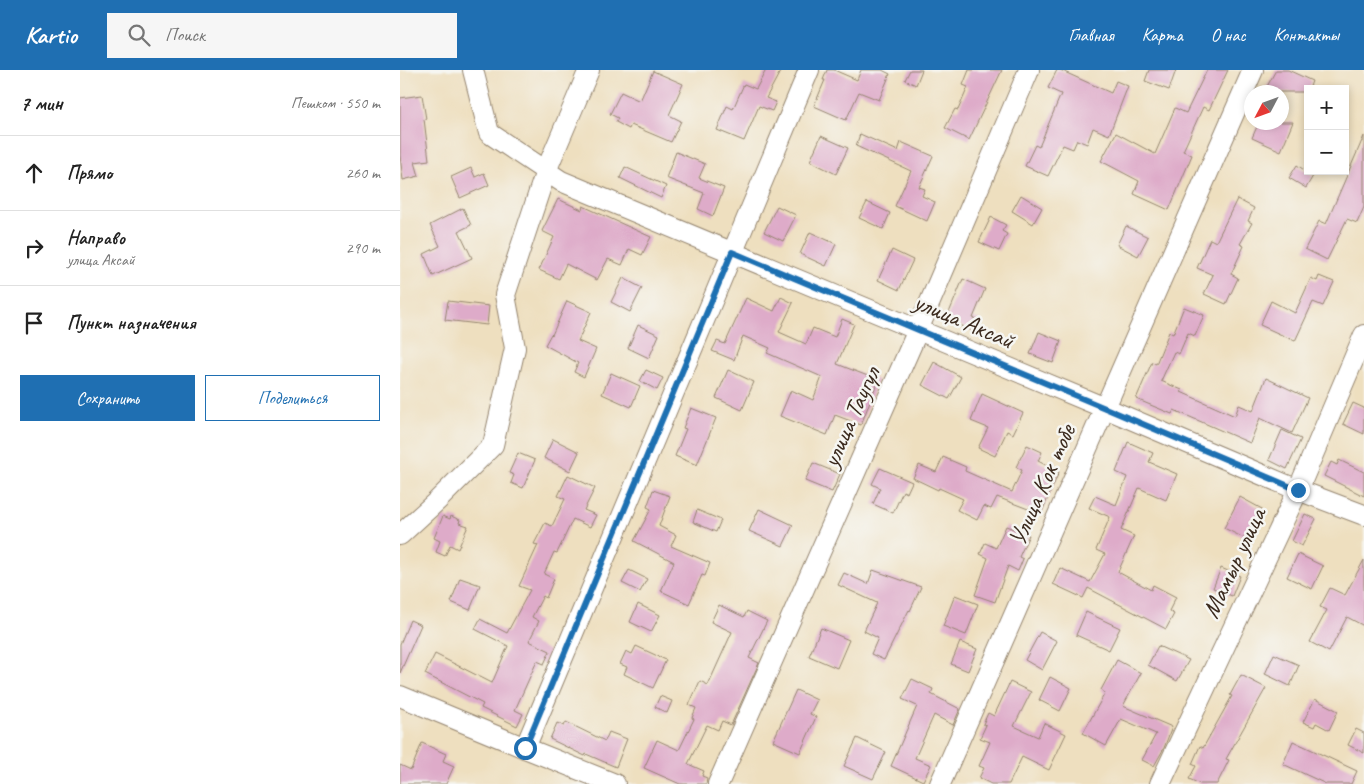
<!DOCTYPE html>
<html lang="ru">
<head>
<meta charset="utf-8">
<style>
	body { margin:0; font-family:Caveat,sans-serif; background:#f6f6f6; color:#222 }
	.controls { position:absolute; right:15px; top:15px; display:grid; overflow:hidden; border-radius:0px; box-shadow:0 2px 8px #0003 }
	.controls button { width:45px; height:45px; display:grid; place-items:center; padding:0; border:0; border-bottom:1px solid #e0e0e0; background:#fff; color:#222; font:25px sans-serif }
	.compass { position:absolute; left:844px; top:15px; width:45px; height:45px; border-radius:50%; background:#fff; box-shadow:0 2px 8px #0003; rotate:229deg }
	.stop { position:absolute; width:15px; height:15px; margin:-11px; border:4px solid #1f6fb2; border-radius:50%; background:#fff }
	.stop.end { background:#1f6fb2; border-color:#fff; box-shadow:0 1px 5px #0008 }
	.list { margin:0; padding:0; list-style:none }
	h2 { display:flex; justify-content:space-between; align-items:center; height:65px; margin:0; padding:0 20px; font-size:21px }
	h2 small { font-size:16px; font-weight:400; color:#767676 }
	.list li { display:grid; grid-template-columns:32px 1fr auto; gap:15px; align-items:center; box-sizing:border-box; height:75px; padding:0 20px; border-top:1px solid #e0e0e0 }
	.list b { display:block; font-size:19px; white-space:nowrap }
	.list p { margin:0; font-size:16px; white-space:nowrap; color:#767676 }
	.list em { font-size:16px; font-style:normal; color:#767676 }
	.actions { display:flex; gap:10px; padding:15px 20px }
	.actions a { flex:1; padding:11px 0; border:1px solid #1f6fb2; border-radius:0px; text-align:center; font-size:18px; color:#1f6fb2 }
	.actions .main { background:#1f6fb2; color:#fff }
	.icon { flex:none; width:28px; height:28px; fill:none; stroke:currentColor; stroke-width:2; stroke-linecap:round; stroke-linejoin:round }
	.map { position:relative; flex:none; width:964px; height:714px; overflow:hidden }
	header { display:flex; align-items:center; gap:30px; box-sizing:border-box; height:70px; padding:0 25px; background:#1f6fb2; color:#fff }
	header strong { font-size:24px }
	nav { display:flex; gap:28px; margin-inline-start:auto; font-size:18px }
	.search { width:350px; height:45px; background:#f6f6f6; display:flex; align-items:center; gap:12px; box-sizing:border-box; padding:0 18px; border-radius:0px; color:#767676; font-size:19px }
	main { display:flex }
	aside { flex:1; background:#fff }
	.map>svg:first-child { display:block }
	.building { fill:#deabc9 }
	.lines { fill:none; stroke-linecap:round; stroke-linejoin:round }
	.minor-casing { stroke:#94846e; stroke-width:22 }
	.minor { stroke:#fff; stroke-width:20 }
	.route { stroke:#1f6fb2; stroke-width:6 }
	.labels { text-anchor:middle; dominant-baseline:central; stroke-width:5; stroke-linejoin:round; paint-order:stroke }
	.street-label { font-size:25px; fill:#3b2a1e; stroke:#f6f6f2 }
</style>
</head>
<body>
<header>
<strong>Kartio</strong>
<div class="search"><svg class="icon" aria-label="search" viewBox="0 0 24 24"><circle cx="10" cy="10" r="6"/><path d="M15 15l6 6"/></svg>Поиск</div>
<nav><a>Главная</a><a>Карта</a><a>О нас</a><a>Контакты</a></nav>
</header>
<main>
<aside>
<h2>7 мин<small>Пешком · 550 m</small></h2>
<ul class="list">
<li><svg class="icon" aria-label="ahead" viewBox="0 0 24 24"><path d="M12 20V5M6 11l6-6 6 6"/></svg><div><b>Прямо</b></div><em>260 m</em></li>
<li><svg class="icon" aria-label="right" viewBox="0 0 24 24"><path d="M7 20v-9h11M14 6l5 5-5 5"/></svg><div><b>Направо</b><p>улица Аксай</p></div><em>290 m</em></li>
<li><svg class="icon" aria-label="arrive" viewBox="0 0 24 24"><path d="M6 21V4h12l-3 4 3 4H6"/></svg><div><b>Пункт назначения</b></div></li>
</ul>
<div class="actions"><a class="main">Сохранить</a><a>Поделиться</a></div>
</aside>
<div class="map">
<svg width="964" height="714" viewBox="0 0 964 714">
	<rect width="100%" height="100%" fill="#f6f6f2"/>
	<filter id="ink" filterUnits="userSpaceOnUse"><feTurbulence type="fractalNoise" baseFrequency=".02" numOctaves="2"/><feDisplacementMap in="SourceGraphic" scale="10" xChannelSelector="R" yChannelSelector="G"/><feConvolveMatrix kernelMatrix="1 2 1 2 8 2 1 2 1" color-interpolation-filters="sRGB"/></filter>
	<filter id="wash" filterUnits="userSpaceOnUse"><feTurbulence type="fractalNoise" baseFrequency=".0096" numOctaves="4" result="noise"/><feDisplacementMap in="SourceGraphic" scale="20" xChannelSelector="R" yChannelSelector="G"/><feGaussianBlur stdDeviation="1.12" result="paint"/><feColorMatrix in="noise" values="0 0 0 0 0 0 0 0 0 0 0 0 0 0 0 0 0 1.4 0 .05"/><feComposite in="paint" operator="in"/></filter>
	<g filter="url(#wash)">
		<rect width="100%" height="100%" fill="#eedfbf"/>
		<g id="blocks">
			<g class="building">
				<path d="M366,0H381L366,28L376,32L372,41L359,36L344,71L317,60L327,36L333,39L344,14L356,19Z"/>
				<path d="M427,0H434L457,10L461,0H482L490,4L479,30L459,22L446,50L414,36L425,10H423Z"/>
				<path d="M510,0H522L516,15L505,10Z"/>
				<path d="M569,0H602L569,70L545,58L555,39L558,40L568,17L563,15Z"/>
				<path d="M657,0H660L711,23L716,11L728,16L709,65L693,58L687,74L677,70L673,79L663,75L648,106L625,96L635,75L639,77L661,24L648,18Z"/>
				<path d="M749,0H776L769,20L745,11Z"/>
				<path d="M807,0H828L809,40L803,37L783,81L792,85L769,140L734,124L739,111L701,91L716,63L755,84L775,38L786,43Z"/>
				<path d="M876,0H888L912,11L909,19H908L907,22H864Z"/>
				<path d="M253,1L283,14L269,45L281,51L271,72L231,55L229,59L216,52L218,48L210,44L221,22L240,31Z"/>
				<path d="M22,25L26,49H24L29,90L15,92L19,106L3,110L0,86V28Z"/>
				<path d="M859,52H893L881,81L852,68Z"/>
				<path d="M460,64L498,81L501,72L533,86L519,117L525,119L522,126L535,132L527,151L495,136L511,101L456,76Z"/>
				<path d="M421,66L448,78L436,104L410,91Z"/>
				<path d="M964,66V137L957,153L947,149L927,190L905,179L919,151L926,154Z"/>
				<path d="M276,82L305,94L299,108L324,118L313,146L298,139L304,123L266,108Z"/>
				<path d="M897,95L913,106L906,118L889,108Z"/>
				<path d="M225,97L266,116L261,128L220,108Z"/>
				<path d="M71,98L75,107L84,103L89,115L60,128L51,107Z"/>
				<path d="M621,125L642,138L633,154L612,141Z"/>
				<path d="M158,129L182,140L183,136L251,167L242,185L229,179L222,195L208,189L197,210L166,194L159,209L139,200L154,167L142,161Z"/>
				<path d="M837,129L854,138L848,151L852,153L840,174L844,176L831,204L838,208L826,234L804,224L813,205L797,198L810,169L816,172Z"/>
				<path d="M467,132L490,143L483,159L459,148Z"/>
				<path d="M377,136L396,145L383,171L364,162Z"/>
				<path d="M63,138L71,155L59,161L72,188L33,206L24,184L40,176L30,155Z"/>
				<path d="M591,147L606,155L602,161L607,164L599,181L579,172Z"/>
				<path d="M726,156L748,167L738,186L717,175Z"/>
				<path d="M410,162L436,174L426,196L400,184Z"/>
				<path d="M492,180L513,190L499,220L478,210Z"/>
				<path d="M919,206L934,212L923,236L913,232L895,271L860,255L871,231L895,243L911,208L917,211Z"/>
				<path d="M223,208L242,218L230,242L211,232Z"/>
				<path d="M563,209L585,219L573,248L581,250L576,262L546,250Z"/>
				<path d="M381,227L393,233L379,262L406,274L413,258L435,267L442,249L454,254L437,294L478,310L461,355L435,345L427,365L380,346L391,320L413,330L422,307L367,283L370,278L343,266L334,290L312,281L317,271L325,274L346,228L374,241Z"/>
				<path d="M48,231L89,236L87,255L45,250Z"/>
				<path d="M167,231L191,242L178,271L196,279L184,307L174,302L178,293L145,275L151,264L152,265Z"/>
				<path d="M784,237L804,245L795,266L788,263L779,284L774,282L761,311L782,320L781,322L835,346L839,335L853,341L866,308L908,328L892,363L860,348L850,373L774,340L772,344L736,329L752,292L756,294L769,262L773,264Z"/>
				<path d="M238,255L259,265L249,288L228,278Z"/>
				<path d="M639,262L661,271L653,293L630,284Z"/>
				<path d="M534,292L561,307L549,329L522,315Z"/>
				<path d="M246,300L263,308L257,320L240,311Z"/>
				<path d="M328,300L354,312L342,340L316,328Z"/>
				<path d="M211,303L240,316L231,337L202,324Z"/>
				<path d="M582,324L623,343L613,364L607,361L595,386L578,378L588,358L571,351Z"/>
				<path d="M953,333L964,338V364L943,354Z"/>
				<path d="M291,338L316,348L297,395L275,386L286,359L283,358Z"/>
				<path d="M882,360L901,369L887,399L869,390Z"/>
				<path d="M153,369L179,382L170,401L144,388Z"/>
				<path d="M728,372L753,383L749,392L777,404L766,430L739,418L721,460L734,466L718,502L751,520L753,515L776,527L769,541L774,544L766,559L688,518L683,528L653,514L660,498L690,512L705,484L696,480L710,447L689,438L695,426L716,435L727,407L716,402Z"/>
				<path d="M627,375L642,382L638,391L659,402L641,444L597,427L591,439L584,436L577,450L557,440L563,429L539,418L538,420L513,408L519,395L536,402L543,387L566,397L565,401L612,422L622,400L616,397Z"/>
				<path d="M118,383L135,390L123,418L111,413L114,405L109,403Z"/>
				<path d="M939,390L964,402V426L924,406L931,392L937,395Z"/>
				<path d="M413,393L440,404L432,422L405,411Z"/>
				<path d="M480,398L512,412L507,423L503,421L493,443L473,434L480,418L472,414Z"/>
				<path d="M168,405L195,418L184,440L196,445L190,457L173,449L157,483L154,482L144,504L154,509L146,528L143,526L132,547L139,551L129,571L150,581L144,594L137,591L115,640L123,644L117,656L81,638L83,634L25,604L35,584L92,613L108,576L75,559L80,549L107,563L130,520L119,516L138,475L134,474L145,453L152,456L165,429L158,426Z"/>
				<path d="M253,420L270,426L259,456L276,465L271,476L310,493L305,506L302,505L289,534L261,521L274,492L234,471L251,439L247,437Z"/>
				<path d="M840,427L862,439L846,469L824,458Z"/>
				<path d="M359,439L393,455L383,476L349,461Z"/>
				<path d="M297,440L321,450L316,462L293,452Z"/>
				<path d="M905,444L916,449L902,476L892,471Z"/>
				<path d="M43,446L50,449L51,446L60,450L59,453L68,456L58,479L50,475L45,486L36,482L40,471L34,468Z"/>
				<path d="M606,456L629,465L619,487L623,489L618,501L608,496L595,532L575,525L588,488L580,484L585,473L596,478Z"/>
				<path d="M898,484L923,496L912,519L887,507Z"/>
				<path d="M964,490V556L947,547L929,582L910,572L927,540L920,537L930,518L945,525Z"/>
				<path d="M821,498L840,506L832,526L813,518Z"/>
				<path d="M229,500L247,509L240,522L222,513Z"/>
				<path d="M473,500L521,517L510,541L509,540L484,590L471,584L478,568L464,561L477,533L438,515L444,503L468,514Z"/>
				<path d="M60,508L80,515L70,540L51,532Z"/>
				<path d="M555,525L578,534L566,565L543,556Z"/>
				<path d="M238,534L260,545L251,562L230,552Z"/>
				<path d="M319,535L344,547L347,541L367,551L349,588L359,593L331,655L322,651L318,660L307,655L288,694L304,701L302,706L307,708L306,714H280L244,698L257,670L279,680L294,649L292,648L296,638L289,635L300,611L308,615L332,562L311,552Z"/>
				<path d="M686,542L720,558L709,580L676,565Z"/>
				<path d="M10,550L21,555L0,603V574Z"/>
				<path d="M421,558L449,570L437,598L409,586Z"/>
				<path d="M640,562L657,571L642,600L625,590Z"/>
				<path d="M560,572L577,579L568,601L551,594Z"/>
				<path d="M236,576L266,590L253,618L224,604L227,597L220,594L226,581L232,584Z"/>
				<path d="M758,576L789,590L777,611L748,595Z"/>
				<path d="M874,584L899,595L890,616L865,604Z"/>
				<path d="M717,590L741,603L723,636L772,657L764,678L754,696L742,690L756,664L721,649L706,676L683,663L705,623L701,620Z"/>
				<path d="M841,605L866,618L826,689L829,690L817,714H800L789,709L796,696L792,694L800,676L803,678L832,626L830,625Z"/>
				<path d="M650,607L671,618L660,641L639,630Z"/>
				<path d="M512,609L533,619L531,624L560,639L553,655L534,645L515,688L531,695L523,711L491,696L517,636L502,629Z"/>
				<path d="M610,612L631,622L614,656L638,667L644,653L666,664L649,700L622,687L609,714H591L579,708L584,698L579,696L590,672L580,668L586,655L583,654L588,643L594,646Z"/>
				<path d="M396,620L417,630L410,644L416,647L400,683L373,671Z"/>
				<path d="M260,626L272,631L267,643L255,637Z"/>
				<path d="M915,629L938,641L929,660L916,653L914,657L903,652Z"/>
				<path d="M166,652L205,671L209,662L227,669L216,697L186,684L185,686L150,669L157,653L164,656Z"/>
				<path d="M956,659L964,663V683L948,675Z"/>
				<path d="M457,668L486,682L473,709L444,696Z"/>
				<path d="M893,671L957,701L951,714H926L883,694Z"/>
				<path d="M22,673L46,684L43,691L54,696L46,714H0V695L11,700Z"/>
			</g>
		</g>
	</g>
	<g filter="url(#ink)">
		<use href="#blocks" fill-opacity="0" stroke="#94846e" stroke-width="1"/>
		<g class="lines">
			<defs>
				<g id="minor">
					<path d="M73,0L89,63L161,111L705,338L898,420L964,445"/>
					<path d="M0,465L37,431L93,375L115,278L105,225L146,101L189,0"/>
					<path d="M0,626L125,678L215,714"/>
					<path d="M125,678L409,0"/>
					<path d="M318,714L518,260L629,0"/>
					<path d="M540,714L853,0"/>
					<path d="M760,714L898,420L964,265"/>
				</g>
			</defs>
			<use href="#minor" class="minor-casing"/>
			<use href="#minor" class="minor"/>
		</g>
	</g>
	<g class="lines" filter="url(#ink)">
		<path class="route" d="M125,678L332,182L705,338L898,420"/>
	</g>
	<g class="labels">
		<g class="street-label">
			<text transform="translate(564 251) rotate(23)">улица Аксай</text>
			<text transform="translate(451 347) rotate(-66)">улица Таугул</text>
			<text transform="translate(642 415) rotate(-66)">Улица Кок тобе</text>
			<text transform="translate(834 493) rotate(-65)">Мамыр улица</text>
		</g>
	</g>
</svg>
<div class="controls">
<button>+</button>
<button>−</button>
</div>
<svg class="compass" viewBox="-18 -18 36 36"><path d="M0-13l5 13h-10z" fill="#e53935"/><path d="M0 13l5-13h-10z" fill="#767676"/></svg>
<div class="stop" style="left:125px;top:678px"></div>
<div class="stop end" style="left:898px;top:420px"></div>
</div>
</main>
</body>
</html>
